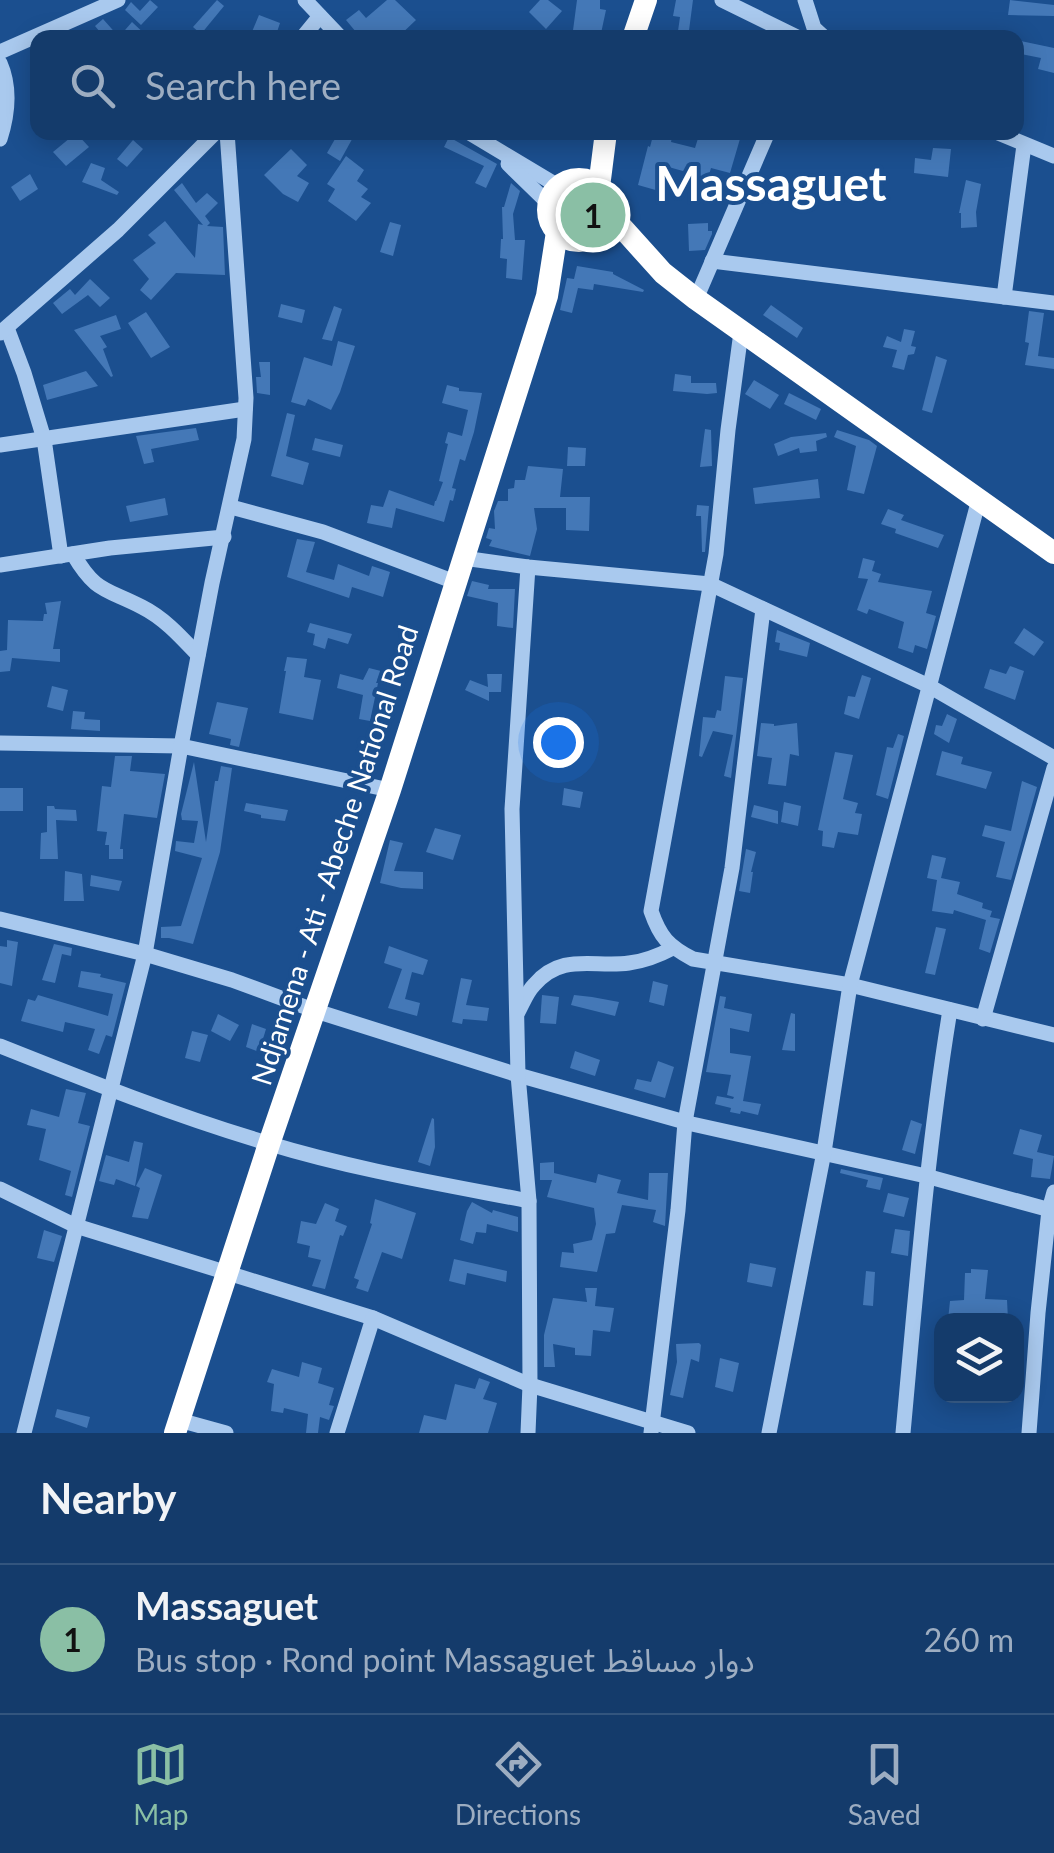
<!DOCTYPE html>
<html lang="en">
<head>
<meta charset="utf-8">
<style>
	body { margin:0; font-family:Lato,"Noto Sans Arabic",sans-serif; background:#214673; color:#f1f3f6 }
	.controls { position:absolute; right:30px; bottom:30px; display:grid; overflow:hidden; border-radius:20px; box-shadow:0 5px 25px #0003 }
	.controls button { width:90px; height:90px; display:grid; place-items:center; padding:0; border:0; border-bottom:2px solid #33557e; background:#143b6b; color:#f1f3f6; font:50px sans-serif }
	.you { position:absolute; left:558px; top:742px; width:35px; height:35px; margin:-25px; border:8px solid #fff; border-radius:50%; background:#1a73e8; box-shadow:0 0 0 15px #1a73e833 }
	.badge { display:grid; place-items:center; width:65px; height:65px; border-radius:50%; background:#8abfa5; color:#111; font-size:32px; font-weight:700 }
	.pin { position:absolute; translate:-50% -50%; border:5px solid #fff; box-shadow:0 2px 10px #0006 }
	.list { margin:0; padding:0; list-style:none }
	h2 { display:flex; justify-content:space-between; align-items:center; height:130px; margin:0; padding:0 40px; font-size:42px }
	h2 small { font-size:32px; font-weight:400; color:#9dadc1 }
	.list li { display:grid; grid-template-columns:65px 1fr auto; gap:30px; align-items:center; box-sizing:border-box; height:150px; padding:0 40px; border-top:2px solid #33557e }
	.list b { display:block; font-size:38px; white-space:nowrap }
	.list p { margin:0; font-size:32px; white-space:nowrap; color:#9dadc1 }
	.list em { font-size:32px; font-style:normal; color:#9dadc1 }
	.icon { flex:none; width:55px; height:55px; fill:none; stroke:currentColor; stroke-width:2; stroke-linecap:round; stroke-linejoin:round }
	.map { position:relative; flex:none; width:1054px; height:1433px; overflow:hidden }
	.search { position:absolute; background:#143b6b; box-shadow:0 5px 25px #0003; left:30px; right:30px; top:30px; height:110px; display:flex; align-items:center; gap:25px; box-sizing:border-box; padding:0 35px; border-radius:20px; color:#9dadc1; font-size:38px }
	.sheet { height:280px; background:#143b6b }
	nav { display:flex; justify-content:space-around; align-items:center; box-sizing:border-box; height:140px; border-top:2px solid #33557e; background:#143b6b; font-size:28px; color:#9dadc1 }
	nav a { display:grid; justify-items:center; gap:5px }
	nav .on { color:#8abfa5 }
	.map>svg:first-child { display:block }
	.building { fill:#4478b7 }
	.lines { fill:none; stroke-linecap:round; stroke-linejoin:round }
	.minor { stroke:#a9c9ee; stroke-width:15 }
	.highway { stroke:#fff; stroke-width:22 }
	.labels { text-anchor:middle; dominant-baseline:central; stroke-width:8; stroke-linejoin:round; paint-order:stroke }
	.street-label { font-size:28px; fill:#fff; stroke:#1b4f8f }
	.town-label { font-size:48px; font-weight:bold; fill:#fff; stroke:#1b4f8f }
</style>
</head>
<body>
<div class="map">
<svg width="1054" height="1433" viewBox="0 0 1054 1433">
	<rect width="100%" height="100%" fill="#1b4f8f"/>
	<g class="building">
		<path d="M150,0L158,7L141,25L125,10L131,2L140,11Z"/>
		<path d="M217,0L224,6L201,34L193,27Z"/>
		<path d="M387,0H395L416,20L397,38H361L346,20L359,10L366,18Z"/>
		<path d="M540,0H548L562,11L546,29L529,12Z"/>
		<path d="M577,0H600V9L606,10L600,38H572Z"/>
		<path d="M676,0H693L688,38H677L680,17L673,16Z"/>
		<path d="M1010,0L1054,5V16L1008,15Z"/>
		<path d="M259,15L280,23L275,38H262L251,34Z"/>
		<path d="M103,19L119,37L132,22L149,38H105L95,26Z"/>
		<path d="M1016,40L1054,48V73L1038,69L1041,58L1016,53Z"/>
		<path d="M339,132H356L340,161L327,153Z"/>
		<path d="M654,132H673L671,142L695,148L700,132H742L730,173L711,168L708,178L665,166L659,191L638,185L648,146L650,147Z"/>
		<path d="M76,133L89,147L66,166L53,152Z"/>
		<path d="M449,137L497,164L486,188L475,183L484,166L444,147Z"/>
		<path d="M133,140L143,149L127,167L117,159Z"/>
		<path d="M933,148L951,149L948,177L914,173L915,158L931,160Z"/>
		<path d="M291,149L307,165L297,176L309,183L298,202L283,194L264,175Z"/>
		<path d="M346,156L364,170L357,181L368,189L361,197L371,203L356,221L328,201L335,189L327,184Z"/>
		<path d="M91,163L105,168L101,180L119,192L117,195L82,182Z"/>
		<path d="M30,174L38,189L20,201L11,187Z"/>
		<path d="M966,180L981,184L976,212L977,227L961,228V213H959Z"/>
		<path d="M182,183L196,203L207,193L218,203L205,216L210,223L207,226L223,227L225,275L176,273L151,300L140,290L149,279L133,260L156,243L148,235L165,221L195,258L198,224L203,225L174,190Z"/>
		<path d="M511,183L520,191L513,214L515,240H525L522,280L506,278L507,259L500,258L501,239H503L502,207H504Z"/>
		<path d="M390,222L401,225L393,256L380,252Z"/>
		<path d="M708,223V231H712V234L705,250L689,251L688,224Z"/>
		<path d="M577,266L613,272V274L644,290L643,292L594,284L593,290L578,288L572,313L560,310L567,278L574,279Z"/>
		<path d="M90,279L110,298L100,307L88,295L62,314L53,303L70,289L75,295Z"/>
		<path d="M281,304L305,310L302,323L278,317Z"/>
		<path d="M771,305L803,328L797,338L763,315Z"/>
		<path d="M334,306L342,309L332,341L322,339Z"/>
		<path d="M1029,311L1044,313L1038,356L1054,358V369L1025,365L1029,343L1025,342Z"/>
		<path d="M146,312L170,347L151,358L128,323Z"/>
		<path d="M116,315L121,329L100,336L107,347L103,349L113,376L111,377L74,330Z"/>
		<path d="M904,329L915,331L911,346L916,347L914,354L908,355L904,370L892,367L897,350L883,347L887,336L901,342Z"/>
		<path d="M338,341L355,346L340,392L331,410L308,399L305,406L291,402L304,357L332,366Z"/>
		<path d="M936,356L947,360L932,413L922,410Z"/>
		<path d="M259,362H270V395L257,393L256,377H261Z"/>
		<path d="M86,371L98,386L47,400L43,385Z"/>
		<path d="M675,374L691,376V383H716L717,393L707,394L673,391Z"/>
		<path d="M754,380L779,395L770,409L745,394Z"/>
		<path d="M447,385L459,388V391L482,393L474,432L465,461L460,459L452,488L456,489L453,501L450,500L444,522L396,508L392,528L367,523L371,505L383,507L389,490L434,506L435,501H436L443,482L439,481L448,444L445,443L448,432L462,436L468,410L442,403Z"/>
		<path d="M789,393L821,409L816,420L784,404Z"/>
		<path d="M287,413L295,415L286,456L309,463L303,485L271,476Z"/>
		<path d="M196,428L199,440L151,449L154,462L144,464L136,436Z"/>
		<path d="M705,429L711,430L712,466L700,467Z"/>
		<path d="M837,430L869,440L877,446L864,494L847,490L856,446L834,437Z"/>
		<path d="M826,433L827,437L816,441L817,451L800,453L799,448L778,456L774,444L791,437Z"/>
		<path d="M315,438L343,445L340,457L312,450Z"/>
		<path d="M568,447L586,448L585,466H567Z"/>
		<path d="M528,466L563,469L560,497H590L589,531L566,530V508H534L537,529L530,556L489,546L492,540L486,538L489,528L495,529L494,511L498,501H508V489L514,488L515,480H525Z"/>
		<path d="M818,479L820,498L755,504L753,488Z"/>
		<path d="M165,498L168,515L130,522L126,506Z"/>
		<path d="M697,505L709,506L705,552H702L701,516H696Z"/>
		<path d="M888,509L904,515L901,520L944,535L938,548L895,533L896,529L881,524Z"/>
		<path d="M297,539L315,542L306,572L334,580L338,564L369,576L372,566L390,572L383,597L352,587L349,598L287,577Z"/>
		<path d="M863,558L875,561L872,571L881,574L878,582L932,591L926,613L936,616L927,649L915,645L913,653L898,648L904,622L869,609L867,614L857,610L868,579L858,578Z"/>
		<path d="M472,581L489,585L488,589H515L513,628L497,626L498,603L467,596Z"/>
		<path d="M61,601L53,649H60V662L12,658L10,671L0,672V651L7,650L8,620L43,621L44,614H47L45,603Z"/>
		<path d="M310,623L352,634L348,644L328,638L325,649L313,645L315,634L307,632Z"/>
		<path d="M1024,628L1044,642L1034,656L1014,643Z"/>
		<path d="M777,630L810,643L807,657L779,650L780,643L775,642Z"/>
		<path d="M287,657L307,659L304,677L321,680L313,720L279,713L286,671H284Z"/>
		<path d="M1010,666L1024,671L1015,700L984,688L990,669L1006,674Z"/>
		<path d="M369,668L381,671L376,683H378L370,721L359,719L363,695L337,688L340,674L363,680Z"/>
		<path d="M487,674H502L501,692H489V701L465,690L470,680L488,687Z"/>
		<path d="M862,675L871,678L859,719L844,714L848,696L855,697Z"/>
		<path d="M725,676L743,678L731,778L724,776L733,735L713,731L702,757L699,756L703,717L715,718L717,710L721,711Z"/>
		<path d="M52,686L68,690L63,711L47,707Z"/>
		<path d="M217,702L248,708L239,747L230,745L231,739L209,734Z"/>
		<path d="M73,711L85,712L84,719L100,720V731L71,729Z"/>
		<path d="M947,714L957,719L949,743L934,734L936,725L942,726Z"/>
		<path d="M761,723L774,724V726L797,723L799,756L790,754L786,786L768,784L772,758L757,756Z"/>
		<path d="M898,734L904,736L888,799L876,795L887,747L893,748Z"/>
		<path d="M942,751L963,757L961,764L992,772L986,789L936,775Z"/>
		<path d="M835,752L853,755L843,799L858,803L855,813L862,814L858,835L838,832L834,848L822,846L823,831L818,830Z"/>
		<path d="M115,756H132L130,771L165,774L157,818L124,814L120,849H123V859H109V845H105L107,832L97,831L102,786L111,787Z"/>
		<path d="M194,762L206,842L215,781H218L221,766L232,768L220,852L193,944L169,938H161V927L181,926L202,858L175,851L176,841L194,843L198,821L182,820L181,814Z"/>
		<path d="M1022,781L1037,787L1011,880L996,877L1005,842L982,836L985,825L1011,831Z"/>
		<rect x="0" y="788" width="23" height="23"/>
		<path d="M564,788L583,792L580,808L562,805Z"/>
		<path d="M784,802L801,806L798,826L781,822Z"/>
		<path d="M246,803L288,810L285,821L261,818V815L244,811Z"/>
		<path d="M754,805L778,811V824L751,817Z"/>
		<path d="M47,806H54L55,809L76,810L77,821L56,820L58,859H40L41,833L47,832Z"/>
		<path d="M435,828L461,835L453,860L426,852Z"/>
		<path d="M390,840L403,843L394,871L423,872V889L401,888L380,883Z"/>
		<path d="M746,849L756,852L751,872H753L750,893L739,891Z"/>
		<path d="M932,855L946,858L941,878L960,882L957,894L983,903L982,908L992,911L990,917L1000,919L990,953L979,949L986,920L954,910L953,914L932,911L937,880L927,878Z"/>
		<path d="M65,871L82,874L84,901H64Z"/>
		<path d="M91,875L122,881L119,891L90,886Z"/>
		<path d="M936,927L946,929L935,975L925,973Z"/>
		<path d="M7,940L18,942L12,986L0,983V946L7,947Z"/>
		<path d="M54,944L72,948L71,956L62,954L55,983L42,980Z"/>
		<path d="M389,946L428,960L423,975L412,972L405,999L420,1003L417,1016L388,1008L402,969L384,963Z"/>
		<path d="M81,971L101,974L100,977L126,983L112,1037L106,1035L99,1054L88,1050L95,1029L65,1022L63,1032L21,1021L28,999L35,1001L38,995L108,1016L113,994L78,987Z"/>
		<path d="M461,978L472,980L466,1005L489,1008L487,1021L463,1019L462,1024L452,1022Z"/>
		<path d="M653,981L668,985L664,1006L649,1002Z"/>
		<path d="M542,995L559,997L556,1024L540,1023Z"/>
		<path d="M574,995L592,997L619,1002L615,1016L571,1005Z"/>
		<path d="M720,996L726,997L724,1008L752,1014L749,1032L730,1028V1053L751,1056L743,1101L761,1104L758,1115L741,1111L740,1114L730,1112L731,1108L715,1104L717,1096L733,1099L734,1097L727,1095L731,1075L706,1072Z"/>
		<path d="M791,1013L795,1014V1051L782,1050Z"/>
		<path d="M218,1014L239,1025L230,1041L211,1031Z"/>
		<path d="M252,1024L266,1029L259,1052L246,1047Z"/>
		<path d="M192,1031L208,1035L200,1062L185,1058Z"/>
		<path d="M575,1051L600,1060L595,1076L570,1068Z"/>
		<path d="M658,1061L674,1067L665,1098L634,1089L637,1079L651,1082Z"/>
		<path d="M66,1089L86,1093L78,1123L90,1126L72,1197L65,1195L71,1171L39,1160L46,1129L27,1125L31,1109L59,1117Z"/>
		<path d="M432,1118L434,1119L435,1147L430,1166L418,1162Z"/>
		<path d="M911,1120L922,1124L915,1154L902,1150Z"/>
		<path d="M1020,1129L1042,1135L1037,1152L1054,1156L1050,1179L1031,1177L1033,1159L1013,1154Z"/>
		<path d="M134,1141L143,1143L135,1186L116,1179L114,1185L99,1181L106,1155L129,1162Z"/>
		<path d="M554,1162V1173L596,1183L598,1174L621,1180L617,1193L648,1200L649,1173H668L665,1226L653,1222L656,1210L622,1205L615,1233L606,1234L597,1272L560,1267L562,1252L574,1253L573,1244L592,1240L596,1224L594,1208L547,1197L552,1180H540V1163Z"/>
		<path d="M145,1168L162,1175L148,1219L132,1217L140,1188L136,1186Z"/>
		<path d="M841,1169L883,1178L880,1190L866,1187L868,1180L840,1173Z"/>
		<path d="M888,1193L909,1198L904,1217L883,1212Z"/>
		<path d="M375,1199L416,1213L402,1259L382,1252L368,1292L356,1288L359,1280L354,1278L372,1224L370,1223Z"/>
		<path d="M472,1202L492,1213L493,1210L518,1217V1232L487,1224L486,1233L476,1232L473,1244L460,1240L467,1211Z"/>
		<path d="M325,1203L339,1209L335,1221L347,1226L343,1236L340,1235L325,1289L312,1286L321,1260L308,1257L310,1246L297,1243L301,1221L316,1224Z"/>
		<path d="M895,1229L910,1231L908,1256L891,1253Z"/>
		<path d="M44,1230L62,1236L54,1262L37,1258Z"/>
		<path d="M454,1259L507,1271L506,1282L467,1273L465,1285L449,1281Z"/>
		<path d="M750,1263L776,1268L772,1287L747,1282Z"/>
		<path d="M971,1269L988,1270L985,1299L1007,1300L1008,1320H948L950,1301L964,1300L965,1273H971Z"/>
		<path d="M866,1271L875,1272L873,1306L863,1305Z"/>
		<path d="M585,1288H597L595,1306L614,1308L610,1332L593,1330L591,1356L575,1355V1348L553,1344L555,1367H544V1335L553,1298L587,1302Z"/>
		<path d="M699,1343L701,1345L699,1362L691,1359L683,1398L670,1395L677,1362L676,1344Z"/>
		<path d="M720,1358L739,1363L733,1392L715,1387Z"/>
		<path d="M302,1362L322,1368L318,1383L334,1388L329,1405L334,1406L329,1420L320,1417L318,1433H306L308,1414L284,1408L283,1413L271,1411L274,1384L267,1382L272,1369L299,1377Z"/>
		<path d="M479,1378L490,1382L483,1399L497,1403L488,1433H419L424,1415L446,1420L455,1384L475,1389Z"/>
		<path d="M57,1409L90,1417L87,1428L55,1417Z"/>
	</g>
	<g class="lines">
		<g class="minor">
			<path d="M305,0L341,38"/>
			<path d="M722,0L799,38"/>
			<path d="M805,0L814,28L825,38"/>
			<path d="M302,38L320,16"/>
			<path d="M0,52L118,0"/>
			<path d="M0,63C11,88 8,114 0,139"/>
			<path d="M468,132L558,186"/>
			<path d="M996,132L1054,156"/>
			<path d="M508,164L549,204"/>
			<path d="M712,261L1054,303"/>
			<path d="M1004,297L1024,145"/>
			<path d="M696,299L768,132"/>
			<path d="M7,328L24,373L44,439L61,556"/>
			<path d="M741,332L728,430L716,554L651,911C660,937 668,946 693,959L850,985L1054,1035"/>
			<path d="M0,333L118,230L216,132"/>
			<path d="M0,445L245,409"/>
			<path d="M231,507L323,532L455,582"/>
			<path d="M73,554C96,593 105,588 142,607C164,618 181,637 198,655"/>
			<path d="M463,558L528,567L710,584L929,686L1054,758"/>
			<path d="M0,565L110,548L224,537"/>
			<path d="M0,743L181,746L390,790"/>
			<path d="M0,919L145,954L232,980L316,1011L518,1075L692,1124L926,1176L1054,1211"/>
			<path d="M518,1012C523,1003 527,992 534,985C562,952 594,968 629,963C646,961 658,956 673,948"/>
			<path d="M983,1019L1054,768"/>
			<path d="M0,1046C88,1081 176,1116 267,1143C352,1169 441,1184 529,1201"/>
			<path d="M0,1189L76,1226L373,1318L530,1385L688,1433"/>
			<path d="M179,1420L226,1433"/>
			<path d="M24,1433L145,954L181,746L212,583L244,439L246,398L227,132"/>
			<path d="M337,1433L373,1318"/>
			<path d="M528,1433L530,1385L529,1201L518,1075L512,809L528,567"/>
			<path d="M651,1433L678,1210L685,1122L732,868L763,609"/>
			<path d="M769,1433L824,1152L850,985L979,499"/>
			<path d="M903,1433C916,1292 927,1150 950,1010"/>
			<path d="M1029,1433L1038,1313L1049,1210L1054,1192"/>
		</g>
		<g class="highway">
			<path d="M633,38L646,0"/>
			<circle cx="579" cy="210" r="31"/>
			<path d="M599,187L606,132"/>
			<path d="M609,213L663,273L696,299L1054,553"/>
			<path d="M175,1433L269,1144L390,790L547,296L557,232"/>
		</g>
	</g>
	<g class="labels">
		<g class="street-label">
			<text transform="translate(334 855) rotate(-72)">Ndjamena - Ati - Abeche National Road</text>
		</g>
		<g class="town-label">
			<text x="771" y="182">Massaguet</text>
		</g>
	</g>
</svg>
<div class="controls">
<button><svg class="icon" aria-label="layers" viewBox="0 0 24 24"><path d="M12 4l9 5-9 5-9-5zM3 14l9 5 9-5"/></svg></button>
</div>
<div class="you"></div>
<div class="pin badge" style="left:593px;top:215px">1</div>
<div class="search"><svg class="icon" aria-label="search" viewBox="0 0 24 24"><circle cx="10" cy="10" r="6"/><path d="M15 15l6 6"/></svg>Search here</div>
</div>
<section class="sheet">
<h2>Nearby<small></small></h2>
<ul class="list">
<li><span class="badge">1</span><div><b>Massaguet</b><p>Bus stop · Rond point Massaguet دوار مساقط</p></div><em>260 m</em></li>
</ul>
</section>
<nav>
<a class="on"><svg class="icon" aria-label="map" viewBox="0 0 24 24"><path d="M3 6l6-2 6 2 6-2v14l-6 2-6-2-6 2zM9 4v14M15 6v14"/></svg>Map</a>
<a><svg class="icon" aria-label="directions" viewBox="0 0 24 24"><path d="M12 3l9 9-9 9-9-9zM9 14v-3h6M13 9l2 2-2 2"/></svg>Directions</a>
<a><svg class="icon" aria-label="saved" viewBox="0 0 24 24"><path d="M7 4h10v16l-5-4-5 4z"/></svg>Saved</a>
</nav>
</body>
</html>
